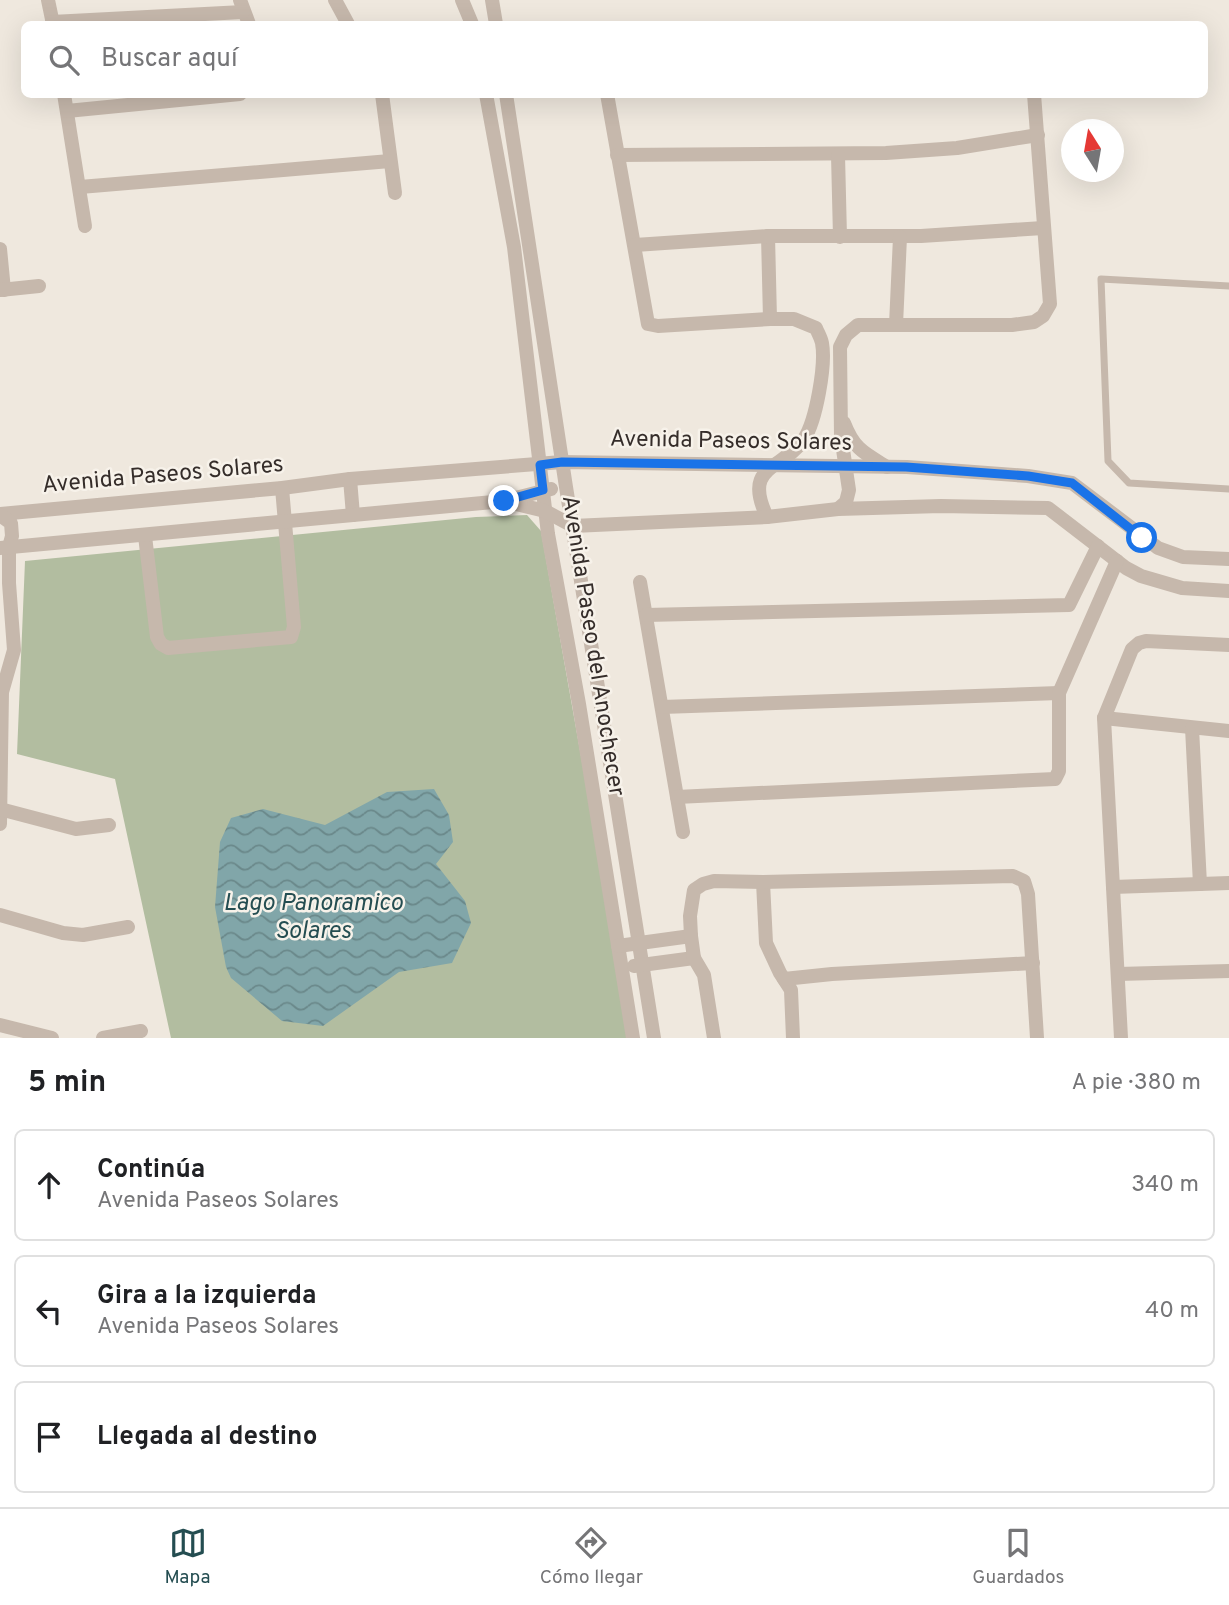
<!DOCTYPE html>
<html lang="es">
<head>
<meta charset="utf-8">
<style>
	body { margin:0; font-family:Overpass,sans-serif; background:#f6f6f6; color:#202124 }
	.compass { position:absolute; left:1061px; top:119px; width:63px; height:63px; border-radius:50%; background:#fff; box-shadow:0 7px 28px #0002; rotate:349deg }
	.stop { position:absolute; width:21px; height:21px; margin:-16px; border:5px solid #1a73e8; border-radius:50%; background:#fff }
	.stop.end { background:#1a73e8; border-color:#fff; box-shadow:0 2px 7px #0008 }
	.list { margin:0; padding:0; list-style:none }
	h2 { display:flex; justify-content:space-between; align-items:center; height:91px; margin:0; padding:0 28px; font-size:30px }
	h2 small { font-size:23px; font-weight:400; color:#757577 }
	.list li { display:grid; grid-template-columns:46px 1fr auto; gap:21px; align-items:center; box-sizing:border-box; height:112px; margin:0 14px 14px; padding:0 14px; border:2px solid #e0e0e0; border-radius:10px }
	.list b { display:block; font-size:26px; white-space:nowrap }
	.list p { margin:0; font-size:23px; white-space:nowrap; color:#757577 }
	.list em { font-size:23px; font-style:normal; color:#757577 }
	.icon { flex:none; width:38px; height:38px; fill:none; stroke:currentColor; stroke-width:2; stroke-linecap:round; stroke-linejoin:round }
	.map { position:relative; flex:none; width:1229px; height:1038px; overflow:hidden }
	.search { position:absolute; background:#fff; box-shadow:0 7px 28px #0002; left:21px; right:21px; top:21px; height:77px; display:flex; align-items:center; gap:18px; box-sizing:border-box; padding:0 24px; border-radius:10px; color:#757577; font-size:26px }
	.sheet { height:469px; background:#fff }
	nav { display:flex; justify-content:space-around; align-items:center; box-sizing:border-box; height:98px; border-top:2px solid #e0e0e0; background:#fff; font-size:19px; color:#757577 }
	nav a { display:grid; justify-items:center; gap:4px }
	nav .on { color:#244d51 }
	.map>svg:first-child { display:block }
	.park { fill:#b2bda0 }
	.water { fill:url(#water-waves) }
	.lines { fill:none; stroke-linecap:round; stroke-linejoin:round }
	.lane { stroke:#c6b8ac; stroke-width:7 }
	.street { stroke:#c6b8ac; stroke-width:14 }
	.route { stroke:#1a73e8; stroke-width:9 }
	.labels { text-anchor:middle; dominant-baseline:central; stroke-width:5; stroke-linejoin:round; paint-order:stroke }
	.street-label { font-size:23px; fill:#352d2a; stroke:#f7f2ea }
	.water-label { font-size:24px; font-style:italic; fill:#244d51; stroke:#f7f2ea }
</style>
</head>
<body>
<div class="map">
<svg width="1229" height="1038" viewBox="0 0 1229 1038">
	<defs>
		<pattern id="water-waves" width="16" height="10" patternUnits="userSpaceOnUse" patternTransform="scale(1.75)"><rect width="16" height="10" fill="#81a6a9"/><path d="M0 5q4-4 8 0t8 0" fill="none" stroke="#6a888a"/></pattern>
	</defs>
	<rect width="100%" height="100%" fill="#efe8de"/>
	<path class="park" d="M527,515L541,531L631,1038H171L115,779L17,754L25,561L476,517Z"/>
	<path class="water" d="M434,789L449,815L453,842L436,864L465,901L471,923L452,963L399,972L323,1026L282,1021L231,978L226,967L215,907L220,842L231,818L263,809L325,825L387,792Z"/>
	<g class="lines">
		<path class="lane" d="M1229,286L1101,279L1108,461L1129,483L1229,489"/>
		<g class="street">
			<path d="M48,0L53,24"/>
			<path d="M240,0L249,24"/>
			<path d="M335,0L348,24"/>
			<path d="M462,0L472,24"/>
			<path d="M492,0L496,24"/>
			<path d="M52,22L243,12"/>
			<path d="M64,94L85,226"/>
			<path d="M382,94L395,193"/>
			<path d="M486,94L514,247L548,534L579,704L633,1038"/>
			<path d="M506,94L566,487L654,1038"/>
			<path d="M607,94L648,324L658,326L770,319H794L816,328C818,333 821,338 822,343C826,365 816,421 804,439C782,471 742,464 767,517"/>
			<path d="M67,111L240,94"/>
			<path d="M617,155L886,153L957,148L1038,135"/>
			<path d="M838,155L840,237"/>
			<path d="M80,187L390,161"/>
			<path d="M768,236L770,319"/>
			<path d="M635,245L768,236H921L1043,228"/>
			<path d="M0,249L4,290"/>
			<path d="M0,290L39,286"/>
			<path d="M896,325L900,237"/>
			<path d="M844,423C854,449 864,453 887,467"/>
			<path d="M350,479L353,515"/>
			<path d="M504,501L545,511L573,526L767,517L838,509L941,506L1048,508L1126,568L1141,576L1182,588L1229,591"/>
			<path d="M838,509L846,502L849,490L841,436L840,347L846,335L858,325H1012L1034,322L1043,316L1050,304L1034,94"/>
			<path d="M0,514L282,488L350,479L562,462L907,467L1028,476L1072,483L1158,548L1183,557L1229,559"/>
			<path d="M0,515L11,523L12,536L9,547V583L14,650L2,692L0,824"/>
			<path d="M145,536L157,637L161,644L168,648L291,637L294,627L282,488"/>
			<path d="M0,548L504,501L551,489"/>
			<path d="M640,582L683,832"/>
			<path d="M646,615L1069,605L1098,546"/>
			<path d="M662,707L1059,693"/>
			<path d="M1104,718L1229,731"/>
			<path d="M1192,728L1200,884"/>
			<path d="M677,797L1055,779L1059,771V693L1117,561"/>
			<path d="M0,809L76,829L109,825"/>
			<path d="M763,882L766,943L780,973L791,990L793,1038"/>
			<path d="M1113,887L1229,883"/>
			<path d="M0,915L63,933L83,935L128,927"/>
			<path d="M618,946L691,936"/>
			<path d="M634,966L694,958"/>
			<path d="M1118,974L1229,971"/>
			<path d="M784,979L832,974L1033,963"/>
			<path d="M0,1025L52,1038"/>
			<path d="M103,1038L141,1031"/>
			<path d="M714,1038L704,975L694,958L691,936L690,916L694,890L703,884L714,881L763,882L1013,876L1024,881L1028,894L1037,1038"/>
			<path d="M1121,1038L1104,718L1132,649L1139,643L1146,641L1229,645"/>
		</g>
	</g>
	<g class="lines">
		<path class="route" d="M504,501L543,490L540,465L562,462L906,467L1028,476L1072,483L1142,538"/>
	</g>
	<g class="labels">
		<g class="street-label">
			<text transform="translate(731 442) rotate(1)">Avenida Paseos Solares</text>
			<text transform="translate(163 476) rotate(-5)">Avenida Paseos Solares</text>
			<text transform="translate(592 646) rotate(81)">Avenida Paseo del Anochecer</text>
		</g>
		<g class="water-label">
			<text x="313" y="904">Lago Panoramico<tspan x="313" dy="28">Solares</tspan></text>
		</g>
	</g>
</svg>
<svg class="compass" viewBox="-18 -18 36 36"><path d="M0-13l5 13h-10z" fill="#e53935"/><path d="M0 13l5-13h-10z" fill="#757577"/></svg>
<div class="stop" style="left:1142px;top:538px"></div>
<div class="stop end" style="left:504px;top:501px"></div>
<div class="search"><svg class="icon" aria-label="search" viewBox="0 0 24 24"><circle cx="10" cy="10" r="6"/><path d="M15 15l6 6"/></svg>Buscar aquí</div>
</div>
<section class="sheet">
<h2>5 min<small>A pie · 380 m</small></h2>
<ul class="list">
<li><svg class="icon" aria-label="ahead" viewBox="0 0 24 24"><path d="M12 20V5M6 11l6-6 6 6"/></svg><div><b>Continúa</b><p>Avenida Paseos Solares</p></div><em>340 m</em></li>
<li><svg class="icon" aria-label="left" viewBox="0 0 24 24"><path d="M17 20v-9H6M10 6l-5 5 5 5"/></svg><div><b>Gira a la izquierda</b><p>Avenida Paseos Solares</p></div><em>40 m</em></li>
<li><svg class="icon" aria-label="arrive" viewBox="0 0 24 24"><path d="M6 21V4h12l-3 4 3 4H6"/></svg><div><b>Llegada al destino</b></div></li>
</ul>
</section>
<nav>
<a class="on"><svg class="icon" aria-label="map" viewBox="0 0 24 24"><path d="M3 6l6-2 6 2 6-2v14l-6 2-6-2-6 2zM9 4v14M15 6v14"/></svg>Mapa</a>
<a><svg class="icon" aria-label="directions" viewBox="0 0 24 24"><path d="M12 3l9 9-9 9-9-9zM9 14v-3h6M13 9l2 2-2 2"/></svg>Cómo llegar</a>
<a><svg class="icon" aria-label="saved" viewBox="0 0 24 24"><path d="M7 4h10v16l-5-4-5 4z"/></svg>Guardados</a>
</nav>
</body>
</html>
